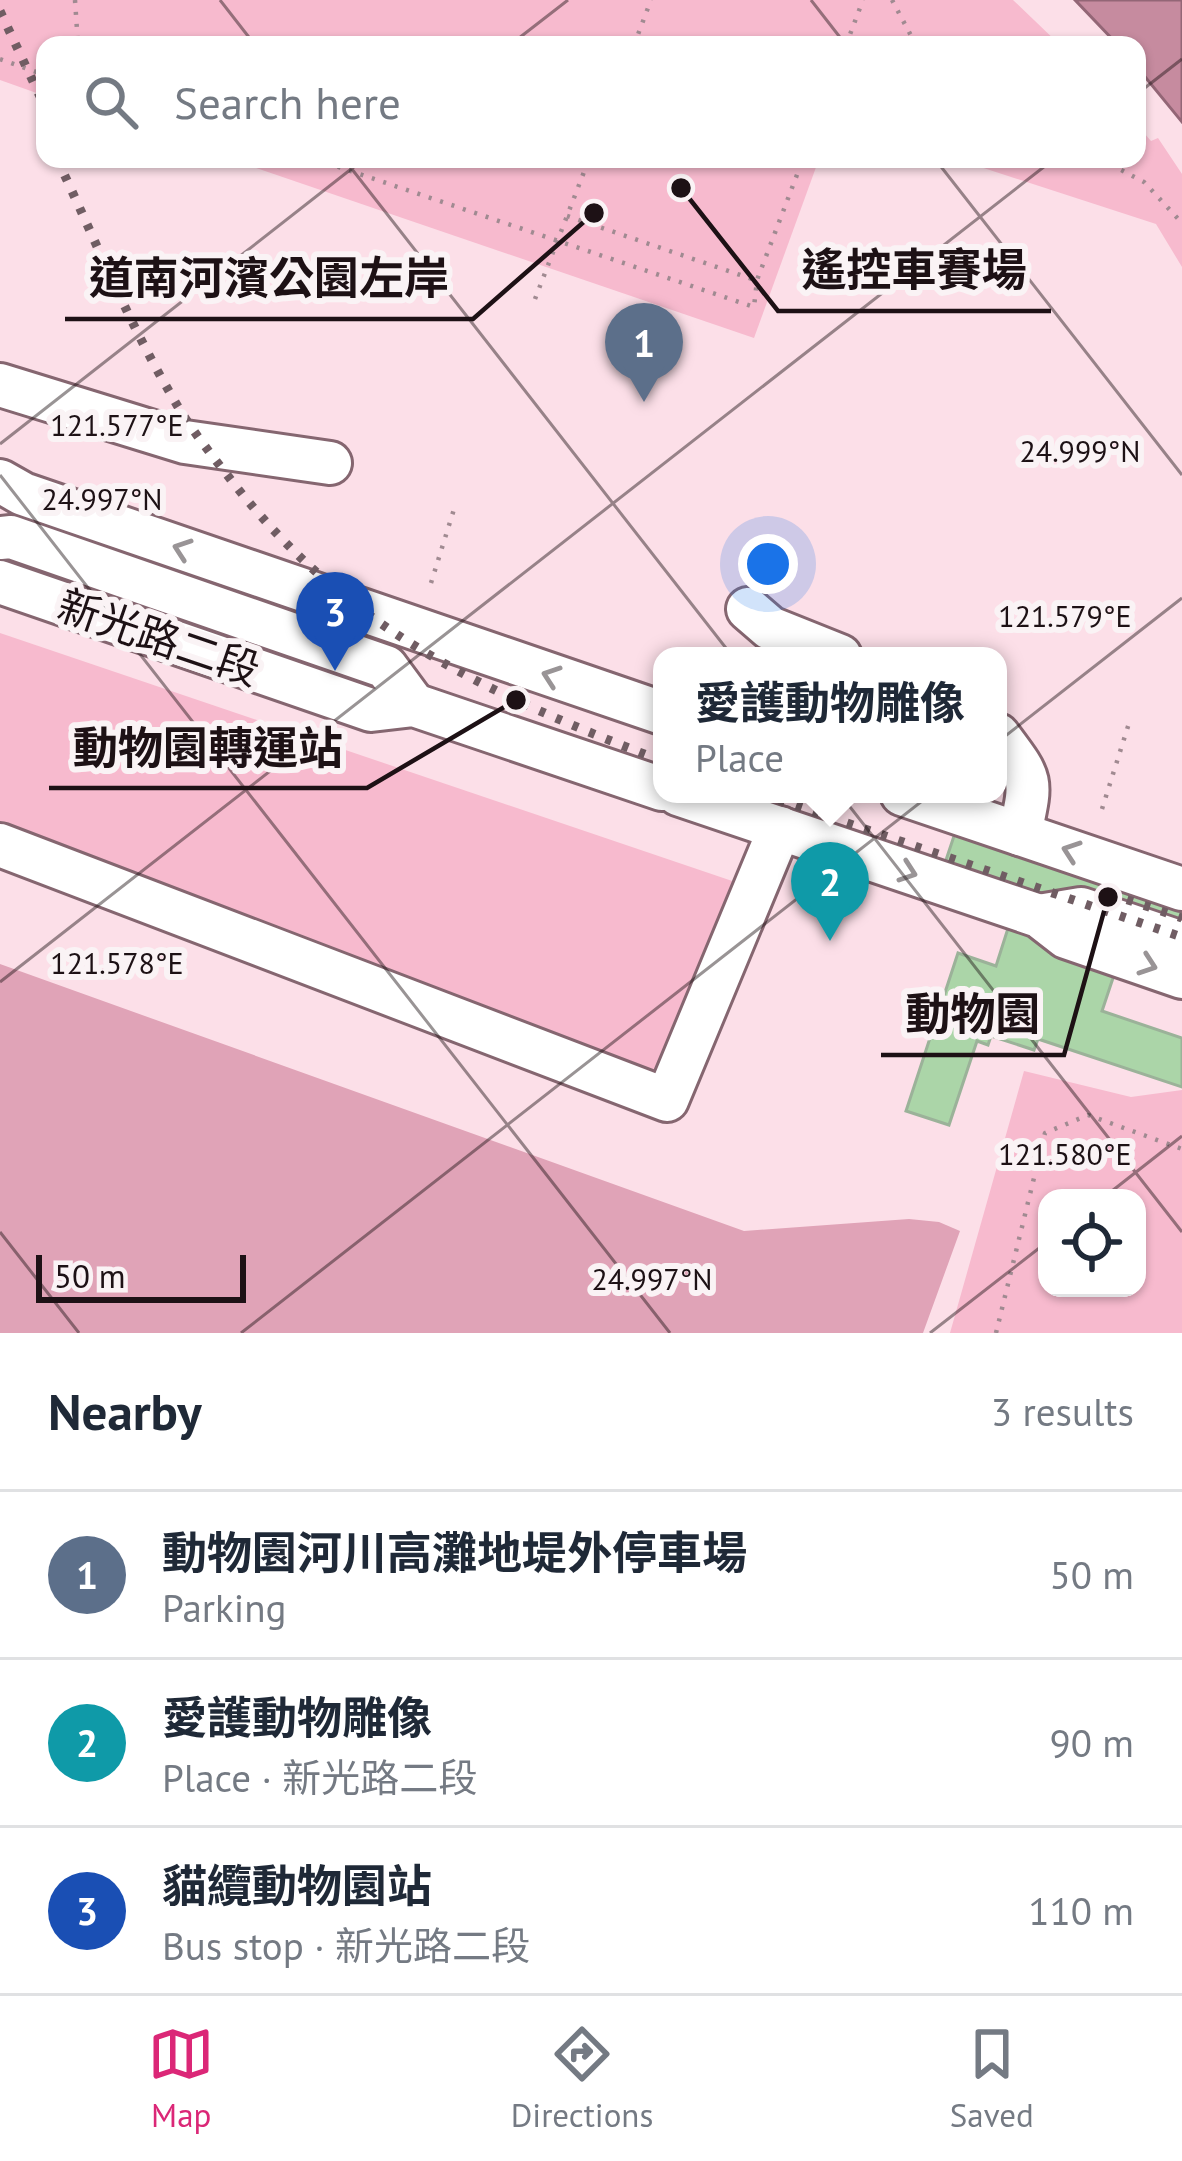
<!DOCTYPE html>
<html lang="en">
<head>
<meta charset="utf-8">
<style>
	body { margin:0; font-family:"PT Sans","Noto Sans TC",sans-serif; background:#f2f2f3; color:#1f2937 }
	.controls { position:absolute; right:36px; bottom:36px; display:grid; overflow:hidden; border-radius:24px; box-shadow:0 3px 9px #0004 }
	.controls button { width:108px; height:108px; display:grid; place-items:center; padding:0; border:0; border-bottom:3px solid #e0e1e3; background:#fff; color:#1f2937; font:60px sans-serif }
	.scale { position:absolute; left:36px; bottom:30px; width:210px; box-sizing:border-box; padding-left:12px; border:6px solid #1d1115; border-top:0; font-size:33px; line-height:42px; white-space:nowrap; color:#1d1115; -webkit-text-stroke:9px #faf3f5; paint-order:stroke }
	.you { position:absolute; left:768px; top:564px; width:42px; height:42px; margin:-30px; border:9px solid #fff; border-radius:50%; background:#1a73e8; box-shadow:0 0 0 18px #1a73e833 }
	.badge { display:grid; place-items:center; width:78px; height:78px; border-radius:50%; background:#db2777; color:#fff; font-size:39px; font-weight:700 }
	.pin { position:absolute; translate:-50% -99px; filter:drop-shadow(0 3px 6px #0008) }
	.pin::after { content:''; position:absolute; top:63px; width:42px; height:36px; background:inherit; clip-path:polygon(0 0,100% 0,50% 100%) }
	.popup { position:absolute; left:653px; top:647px; width:354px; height:156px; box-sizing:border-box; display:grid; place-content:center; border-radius:24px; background:#fff; filter:drop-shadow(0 3px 9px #0005); font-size:39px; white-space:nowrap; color:#747a83 }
	.popup b { font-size:45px; color:#1f2937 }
	.popup::after { content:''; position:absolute; left:50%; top:100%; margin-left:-24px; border:24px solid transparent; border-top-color:#fff }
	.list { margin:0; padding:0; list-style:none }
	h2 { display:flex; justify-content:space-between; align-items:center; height:156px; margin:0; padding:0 48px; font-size:51px }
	h2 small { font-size:39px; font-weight:400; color:#747a83 }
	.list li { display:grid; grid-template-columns:78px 1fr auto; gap:36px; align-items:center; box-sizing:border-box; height:168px; padding:0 48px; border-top:3px solid #e0e1e3 }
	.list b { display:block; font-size:45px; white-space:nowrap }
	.list p { margin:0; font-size:39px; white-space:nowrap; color:#747a83 }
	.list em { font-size:39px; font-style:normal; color:#747a83 }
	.icon { flex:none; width:66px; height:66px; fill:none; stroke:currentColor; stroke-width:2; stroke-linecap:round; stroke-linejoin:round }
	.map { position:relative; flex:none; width:1182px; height:1333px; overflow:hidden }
	.search { position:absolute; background:#fff; box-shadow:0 3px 9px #0004; left:36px; right:36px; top:36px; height:132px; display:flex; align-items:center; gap:30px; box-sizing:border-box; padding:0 42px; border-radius:24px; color:#747a83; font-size:45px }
	.sheet { height:660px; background:#fff }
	nav { display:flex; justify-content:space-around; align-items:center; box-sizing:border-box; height:168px; border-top:3px solid #e0e1e3; background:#fff; font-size:33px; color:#747a83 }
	nav a { display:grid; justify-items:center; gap:6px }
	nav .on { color:#db2777 }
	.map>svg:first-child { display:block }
	.green { fill:#f7bace; fill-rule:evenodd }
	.forest { fill:#e0a3b7 }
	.water { fill:#c68b9f; stroke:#936676; stroke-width:3 }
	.building { fill:#abd5a8; stroke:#9bb299; stroke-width:3 }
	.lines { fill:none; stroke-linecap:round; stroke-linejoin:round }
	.minor-casing { stroke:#856670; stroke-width:48 }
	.path { stroke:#a08a91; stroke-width:4.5; stroke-dasharray:3 9; stroke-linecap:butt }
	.minor { stroke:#fff; stroke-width:42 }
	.rail { stroke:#705d63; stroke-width:9; stroke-dasharray:6 12; stroke-linecap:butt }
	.oneway { stroke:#999496 }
	.ticks { fill:none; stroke:#1d1115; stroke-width:3; stroke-opacity:0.45 }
	.labels { text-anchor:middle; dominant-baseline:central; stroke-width:12; stroke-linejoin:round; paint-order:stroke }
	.street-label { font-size:42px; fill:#1d1115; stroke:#faf3f5 }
	.ticks-label { font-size:30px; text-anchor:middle; fill:#1d1115; stroke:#faf3f5; stroke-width:12; stroke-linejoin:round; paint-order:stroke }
	.leader { fill:none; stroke:#1d1115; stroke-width:4.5 }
	.callout-dot { fill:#1d1115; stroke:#faf3f5; stroke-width:4.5 }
	.callout-label { font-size:45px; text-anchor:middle; font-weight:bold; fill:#1d1115; stroke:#faf3f5; stroke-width:12; stroke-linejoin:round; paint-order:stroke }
</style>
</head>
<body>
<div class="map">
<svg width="1182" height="1333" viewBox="0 0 1182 1333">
	<rect width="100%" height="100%" fill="#fcdfe8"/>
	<g class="green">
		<path d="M0,0H1013L1060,45H45V96L0,80Z"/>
		<path d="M1137,125L1151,141L1158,138L1182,174V267L1156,224L956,159H1137Z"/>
		<path d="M230,159H819L754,338Z"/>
		<path d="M0,633L744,885L666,1083L0,830Z"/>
		<path d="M1024,1071L1131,1097L1182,1090V1333H950ZM1047,1198H1137V1288H1047Z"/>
	</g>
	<path class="forest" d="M0,964L744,1231L909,1219L939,1222L960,1231L923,1333H0Z"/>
	<path class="water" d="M1075,0H1182V122L1137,67V45H1118Z"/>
	<path class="building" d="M960,818L1044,820L1163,860L1155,884L1182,893V960L1118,963L1102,1011L1182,1038V1087L1038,1039L1034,1050L991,1036L988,1045L977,1041L949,1125L906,1111L958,953L996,966L1011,919L940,878Z"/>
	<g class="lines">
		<defs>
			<g id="minor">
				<path d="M0,385L185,442L330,463"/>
				<path d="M0,481L23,494L662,713"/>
				<path d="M0,538L11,537L386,667L414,705"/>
				<path d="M0,582L371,710L414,705L662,789"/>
				<path d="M748,609L770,628L840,656"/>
				<path d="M998,735C1033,782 1032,777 1020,834"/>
				<path d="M678,794L1039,916L1066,937L1182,977"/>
				<path d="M902,794L1182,889"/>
				<path d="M0,845L667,1100L780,828"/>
				<path d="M1039,916L1081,909L1182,943"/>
			</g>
		</defs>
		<use href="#minor" class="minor-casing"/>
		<g class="path">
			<path d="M75,0L78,45"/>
			<path d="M892,0L916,45"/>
			<path d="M634,45L651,0"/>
			<path d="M846,45L863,0"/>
			<path d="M0,59L45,75"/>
			<path d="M315,159L754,307L757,280L803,159"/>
			<path d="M1100,159L1144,182L1182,223"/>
			<path d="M567,216L755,280"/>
			<path d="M535,299L589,159"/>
			<path d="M431,583L455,506"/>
			<path d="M1102,809L1130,720"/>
			<path d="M996,1333L1045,1133L1088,1115L1182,1149"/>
		</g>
		<use href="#minor" class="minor"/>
		<g class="rail">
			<path d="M0,11L45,107"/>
			<path d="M57,159C95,239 128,322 173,398C189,427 211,454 231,480C350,633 487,693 662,761"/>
			<path d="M762,794L1182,937"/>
			<path d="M1110,894L1182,918"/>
		</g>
	</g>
	<defs><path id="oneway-chevron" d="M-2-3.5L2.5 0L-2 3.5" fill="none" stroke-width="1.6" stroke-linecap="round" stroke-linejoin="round" transform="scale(3)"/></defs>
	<g class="oneway">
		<use href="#oneway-chevron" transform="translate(182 549) rotate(-161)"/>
		<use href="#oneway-chevron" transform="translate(551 676) rotate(-161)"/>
		<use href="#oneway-chevron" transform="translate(1071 851) rotate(-161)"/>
		<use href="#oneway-chevron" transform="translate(908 872) rotate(19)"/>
		<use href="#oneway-chevron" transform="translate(1148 965) rotate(19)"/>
	</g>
	<path class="ticks" d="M220,0L255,45M811,0L846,45M510,45L568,0M1137,94L1182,59M344,159L1182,1232M935,159L1182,475M0,444L364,159M0,475L670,1333M0,982L1054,159M1103,1198L1182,1136M0,1232L79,1333M241,1333L1182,598M930,1333L1047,1242"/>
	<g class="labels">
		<g class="street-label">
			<text transform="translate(159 637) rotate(19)">新光路二段</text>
		</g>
	</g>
	<g class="ticks-label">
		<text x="117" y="436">121.577°E</text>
		<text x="1080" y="462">24.999°N</text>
		<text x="102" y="510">24.997°N</text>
		<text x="1065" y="627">121.579°E</text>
		<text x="117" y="974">121.578°E</text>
		<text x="1065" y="1165">121.580°E</text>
		<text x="652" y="1290">24.997°N</text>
	</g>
	<path class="leader" d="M681 188L778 311H1051M594 213L473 319H65M516 700L367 788H49M1108 897L1064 1055H881"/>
	<g class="callout-dot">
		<circle cx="681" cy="188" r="12"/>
		<circle cx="594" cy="213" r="12"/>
		<circle cx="516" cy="700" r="12"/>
		<circle cx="1108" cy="897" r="12"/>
	</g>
	<g class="callout-label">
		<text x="914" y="286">遙控車賽場</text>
		<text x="269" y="294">道南河濱公園左岸</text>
		<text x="208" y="764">動物園轉運站</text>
		<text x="973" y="1030">動物園</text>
	</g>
</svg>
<div class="controls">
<button><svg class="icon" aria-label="locate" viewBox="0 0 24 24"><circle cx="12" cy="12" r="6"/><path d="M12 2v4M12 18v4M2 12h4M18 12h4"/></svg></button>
</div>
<div class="scale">50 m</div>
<div class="you"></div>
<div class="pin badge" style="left:644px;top:402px;background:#5c6f8a">1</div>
<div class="pin badge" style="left:830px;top:941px;background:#0f9aa8">2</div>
<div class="popup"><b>愛護動物雕像</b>Place</div>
<div class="pin badge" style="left:335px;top:671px;background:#1a4fb4">3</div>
<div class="search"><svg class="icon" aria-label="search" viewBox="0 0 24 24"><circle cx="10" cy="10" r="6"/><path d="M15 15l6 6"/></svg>Search here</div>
</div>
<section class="sheet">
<h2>Nearby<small>3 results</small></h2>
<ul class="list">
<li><span class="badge" style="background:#5c6f8a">1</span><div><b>動物園河川高灘地堤外停車場</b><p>Parking</p></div><em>50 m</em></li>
<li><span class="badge" style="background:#0f9aa8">2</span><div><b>愛護動物雕像</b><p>Place · 新光路二段</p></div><em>90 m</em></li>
<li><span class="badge" style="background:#1a4fb4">3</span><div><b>貓纜動物園站</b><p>Bus stop · 新光路二段</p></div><em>110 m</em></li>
</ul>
</section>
<nav>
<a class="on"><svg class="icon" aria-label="map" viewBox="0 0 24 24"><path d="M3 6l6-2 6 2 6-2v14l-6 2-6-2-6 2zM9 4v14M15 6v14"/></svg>Map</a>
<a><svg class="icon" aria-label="directions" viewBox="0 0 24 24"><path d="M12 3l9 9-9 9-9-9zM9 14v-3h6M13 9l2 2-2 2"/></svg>Directions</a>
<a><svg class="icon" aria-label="saved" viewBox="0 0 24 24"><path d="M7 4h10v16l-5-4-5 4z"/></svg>Saved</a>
</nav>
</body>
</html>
